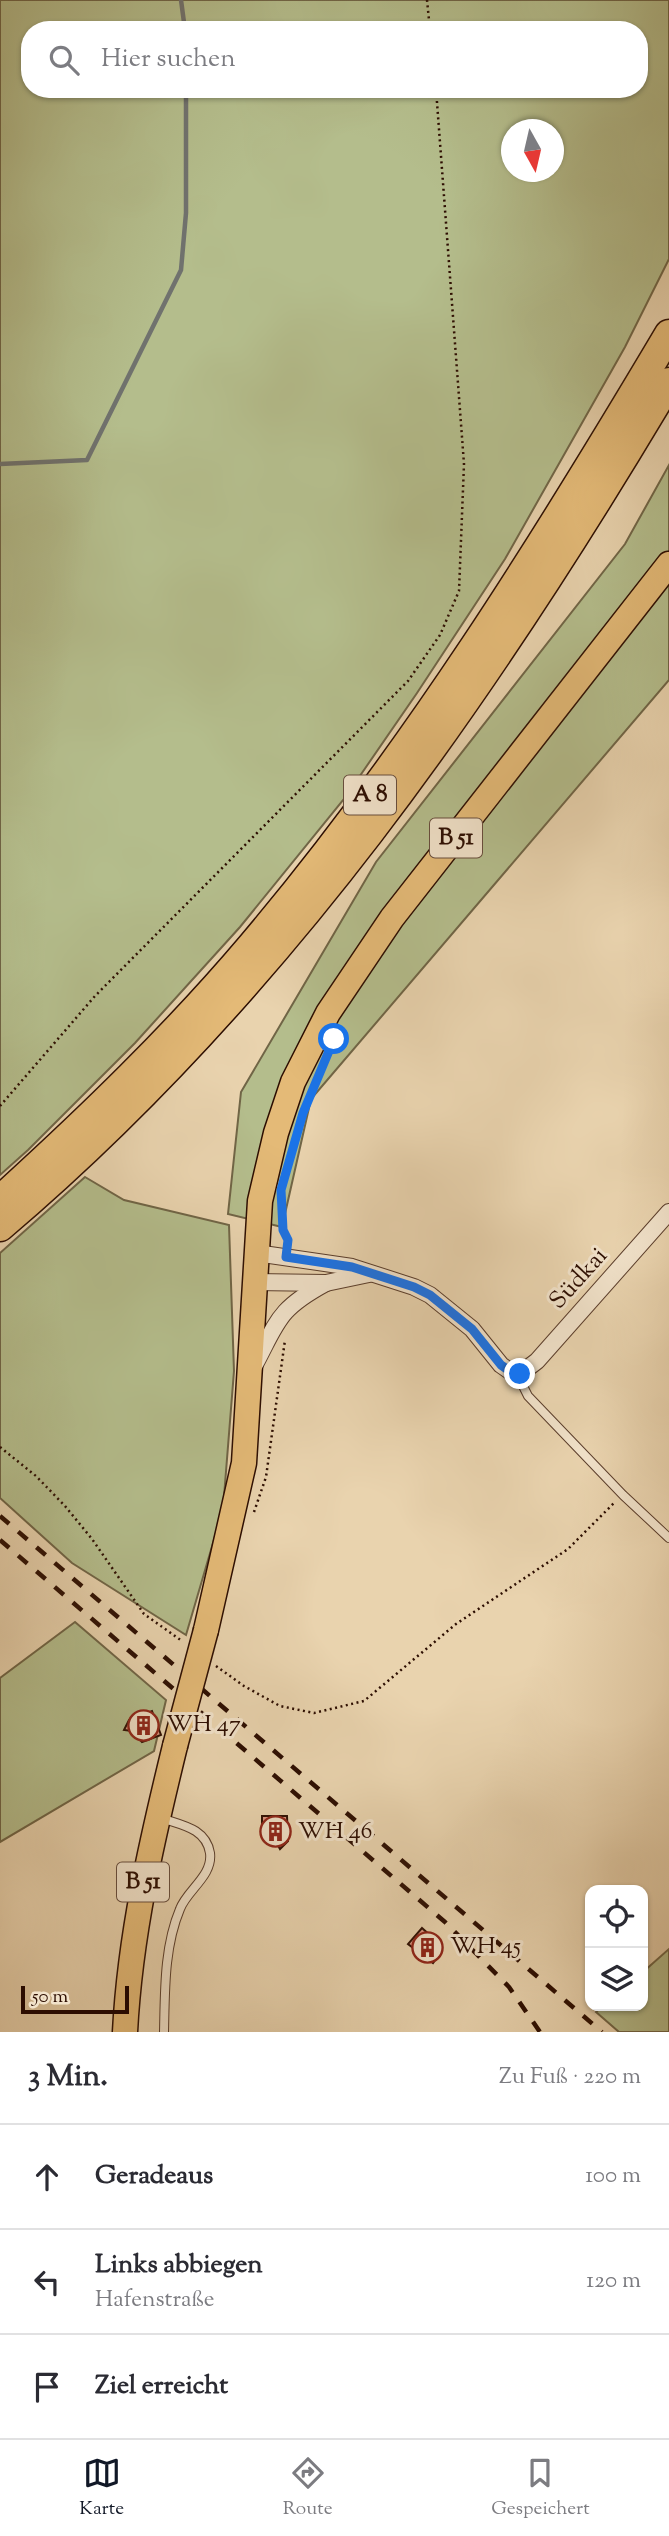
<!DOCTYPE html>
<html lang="de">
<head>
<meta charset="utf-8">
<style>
	body { margin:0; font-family:"Sorts Mill Goudy",serif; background:#f7f7f7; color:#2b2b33 }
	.controls { position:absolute; right:21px; bottom:21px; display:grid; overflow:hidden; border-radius:14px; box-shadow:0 2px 5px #0004 }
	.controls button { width:63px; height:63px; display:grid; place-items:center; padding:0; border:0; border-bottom:2px solid #e1e1e2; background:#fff; color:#2b2b33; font:35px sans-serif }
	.compass { position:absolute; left:501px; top:119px; width:63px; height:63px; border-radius:50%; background:#fff; box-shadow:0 2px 5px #0004; rotate:172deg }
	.scale { position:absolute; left:21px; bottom:18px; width:108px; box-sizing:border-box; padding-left:7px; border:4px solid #2c0d01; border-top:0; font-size:19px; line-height:24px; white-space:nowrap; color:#2c0d01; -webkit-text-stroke:5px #f1e2ca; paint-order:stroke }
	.stop { position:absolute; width:21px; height:21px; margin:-16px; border:5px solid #1a73e8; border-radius:50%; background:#fff }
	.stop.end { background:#1a73e8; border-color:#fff; box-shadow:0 2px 7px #0008 }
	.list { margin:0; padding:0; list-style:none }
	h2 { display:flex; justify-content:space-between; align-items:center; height:91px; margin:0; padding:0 28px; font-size:30px }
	h2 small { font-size:23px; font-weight:400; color:#7c7c81 }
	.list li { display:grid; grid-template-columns:46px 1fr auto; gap:21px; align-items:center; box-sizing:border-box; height:105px; padding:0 28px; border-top:2px solid #e1e1e2 }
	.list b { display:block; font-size:26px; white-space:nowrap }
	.list p { margin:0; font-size:23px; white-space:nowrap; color:#7c7c81 }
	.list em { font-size:23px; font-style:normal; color:#7c7c81 }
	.icon { flex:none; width:38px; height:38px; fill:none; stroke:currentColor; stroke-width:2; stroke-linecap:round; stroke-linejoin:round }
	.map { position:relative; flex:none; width:669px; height:2032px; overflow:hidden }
	.search { position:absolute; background:#fff; box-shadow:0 2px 5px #0004; left:21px; right:21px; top:21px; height:77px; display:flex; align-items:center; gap:18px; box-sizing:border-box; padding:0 24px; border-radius:28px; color:#7c7c81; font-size:26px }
	.sheet { height:406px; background:#fff }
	nav { display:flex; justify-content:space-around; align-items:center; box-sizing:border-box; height:98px; border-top:2px solid #e1e1e2; background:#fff; font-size:19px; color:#7c7c81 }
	nav a { display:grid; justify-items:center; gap:4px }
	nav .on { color:#111827 }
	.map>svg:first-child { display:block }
	.green { fill:#b4bd8c; stroke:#706546; stroke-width:2; fill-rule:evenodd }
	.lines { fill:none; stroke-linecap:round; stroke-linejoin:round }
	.stream { stroke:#70726e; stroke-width:4.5 }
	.building { fill:#dd9683; stroke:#2c0d01; stroke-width:2 }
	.lane-casing { stroke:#5b3e2c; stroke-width:10 }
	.street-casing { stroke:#5b3e2c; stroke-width:18 }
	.primary-casing { stroke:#2c0d01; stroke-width:27 }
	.highway-casing { stroke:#2c0d01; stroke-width:31 }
	.path { stroke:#2c0d01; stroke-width:2.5; stroke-dasharray:2 3.5; stroke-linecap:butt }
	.lane { stroke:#f1e2ca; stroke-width:8 }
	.street { stroke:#f1e2ca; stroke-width:16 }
	.primary { stroke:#e4ba77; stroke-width:24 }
	.highway { stroke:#e4ba77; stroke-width:28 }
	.rail { stroke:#2c0d01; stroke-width:4.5; stroke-dasharray:12 12; stroke-linecap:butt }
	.primary-bridge-casing { stroke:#2c0d01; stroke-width:27; stroke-linecap:butt }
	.primary-bridge { stroke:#e4ba77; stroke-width:24 }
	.route { stroke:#1a73e8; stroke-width:9 }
	.labels { text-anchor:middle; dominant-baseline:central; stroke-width:6; stroke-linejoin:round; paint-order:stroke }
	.shield { fill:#f1e2ca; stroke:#674d3d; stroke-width:2 }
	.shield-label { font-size:23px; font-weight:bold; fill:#2c0d01 }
	.street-label { font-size:24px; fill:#2c0d01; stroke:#f1e2ca }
	.poi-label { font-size:24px; fill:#2c0d01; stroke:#f1e2ca; text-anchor:start }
</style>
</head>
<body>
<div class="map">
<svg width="669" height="2032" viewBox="0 0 669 2032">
	<rect width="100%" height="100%" fill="#e9d3ae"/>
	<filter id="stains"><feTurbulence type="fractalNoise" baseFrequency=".00286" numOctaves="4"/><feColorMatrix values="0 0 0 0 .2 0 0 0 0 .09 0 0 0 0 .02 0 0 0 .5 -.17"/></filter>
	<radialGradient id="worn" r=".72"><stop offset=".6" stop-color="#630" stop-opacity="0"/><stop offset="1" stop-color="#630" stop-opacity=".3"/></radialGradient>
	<g class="green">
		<path d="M0,0H669V259L625,347L505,559L417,693L344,799L240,927L135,1043L28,1150L0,1175ZM30,30H639V89H30ZM512,130H554V172H512Z"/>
		<path d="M669,465V680L311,1099L282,1227L228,1214L241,1092L376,862L625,544Z"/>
		<path d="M85,1177L124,1200L229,1225L234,1371L223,1509L186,1635L72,1563L0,1498V1253Z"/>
		<path d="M75,1622L166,1700L154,1751L0,1842V1678Z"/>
		<path d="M669,1949V2032H619L596,2012L603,2006H643V1972Z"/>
	</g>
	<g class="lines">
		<g class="stream">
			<path d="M181,0L185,30"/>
			<path d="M0,464L87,460L181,270L186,213V89"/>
		</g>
	</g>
	<g class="building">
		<path d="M152,1711L161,1735L142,1742L132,1731L124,1730L129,1720Z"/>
		<path d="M262,1816H287L288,1841L280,1849L276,1842L262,1837Z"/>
		<path d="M422,1928L442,1946V1951L433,1963L408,1944Z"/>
	</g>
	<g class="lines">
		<defs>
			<g id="lane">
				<path d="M520,1374L523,1386L528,1396L623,1495L669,1538"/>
				<path d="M161,1818C181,1825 206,1828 210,1853C213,1876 187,1890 180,1909C164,1947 165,1991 164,2032"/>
			</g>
			<g id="street">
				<path d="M256,1253L352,1267L414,1287L430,1295L472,1329L501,1365L511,1372L520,1374L537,1361L669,1212"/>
				<path d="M254,1282L326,1283L369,1274"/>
				<path d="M253,1368C278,1322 276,1310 326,1283"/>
			</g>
			<g id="primary">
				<path d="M206,1630L244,1463L260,1201L276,1133L293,1082L328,1013L392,918L669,564"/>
				<path d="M125,2032C130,1934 152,1840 175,1746"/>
			</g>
			<g id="highway">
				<path d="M0,1200C89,1119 175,1036 252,945C412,756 543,546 669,334"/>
				<path d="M0,1227C277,992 485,692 669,382"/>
			</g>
		</defs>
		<use href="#lane" class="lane-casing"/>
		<use href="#street" class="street-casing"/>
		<use href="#primary" class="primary-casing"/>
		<use href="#highway" class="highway-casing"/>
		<g class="path">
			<path d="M427,0L430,30"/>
			<path d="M0,1106L95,996L408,681L440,635L459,591L464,464L436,89"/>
			<path d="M282,1199L283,1230L287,1244"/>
			<path d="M0,1447L36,1476L65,1506L92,1539L144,1614L182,1641"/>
			<path d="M254,1512L266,1477L285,1340"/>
			<path d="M216,1666L244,1686L280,1706L314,1713L364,1701L456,1624L568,1549L615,1502"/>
		</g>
		<use href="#lane" class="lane"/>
		<use href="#street" class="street"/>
		<use href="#primary" class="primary"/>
		<use href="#highway" class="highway"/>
		<g class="rail">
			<path d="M0,1516L602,2032"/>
			<path d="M0,1540L445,1922L509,1987L540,2032"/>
		</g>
		<defs>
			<path id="primary-bridge" d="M175,1746L206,1630"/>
		</defs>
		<use href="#primary-bridge" class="primary-bridge-casing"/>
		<use href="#primary-bridge" class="primary-bridge"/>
	</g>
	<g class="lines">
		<path class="route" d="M334,1039L303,1113L281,1190L283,1230L288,1240L286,1257L352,1267L414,1287L430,1295L472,1329L501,1365L511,1372L520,1374"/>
	</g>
	<defs>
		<symbol id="building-ring" viewBox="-11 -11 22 22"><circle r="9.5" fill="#f1e2ca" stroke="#8f2418" stroke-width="1.5"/><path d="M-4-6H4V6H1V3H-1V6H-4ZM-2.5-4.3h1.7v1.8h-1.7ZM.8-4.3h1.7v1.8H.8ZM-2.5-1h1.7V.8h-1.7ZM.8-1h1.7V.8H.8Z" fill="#8f2418"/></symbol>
	</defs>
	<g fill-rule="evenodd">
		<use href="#building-ring" x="126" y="1708" width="35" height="35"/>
		<use href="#building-ring" x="258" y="1814" width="35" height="35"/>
		<use href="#building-ring" x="410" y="1930" width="35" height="35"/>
	</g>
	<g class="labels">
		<g class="shield">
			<rect x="344" y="775.5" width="52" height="39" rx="5"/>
			<rect x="430" y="818.5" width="52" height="39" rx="5"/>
			<rect x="117" y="1862.5" width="52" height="39" rx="5"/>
		</g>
		<g class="shield-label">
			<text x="370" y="795">A 8</text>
			<text x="456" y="838">B 51</text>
			<text x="143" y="1882">B 51</text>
		</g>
		<g class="street-label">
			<text transform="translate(579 1279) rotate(-48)">Südkai</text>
		</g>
		<g class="poi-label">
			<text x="166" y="1725">WH 47</text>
			<text x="298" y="1832">WH 46</text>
			<text x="450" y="1947">WH 45</text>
		</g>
	</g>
	<rect width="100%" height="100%" filter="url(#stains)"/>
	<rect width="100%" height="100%" fill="url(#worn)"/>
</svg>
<div class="controls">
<button><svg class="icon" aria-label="locate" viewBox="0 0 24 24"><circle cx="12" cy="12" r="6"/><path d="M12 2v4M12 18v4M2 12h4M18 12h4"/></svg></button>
<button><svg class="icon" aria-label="layers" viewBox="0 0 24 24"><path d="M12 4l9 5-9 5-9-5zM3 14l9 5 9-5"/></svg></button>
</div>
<svg class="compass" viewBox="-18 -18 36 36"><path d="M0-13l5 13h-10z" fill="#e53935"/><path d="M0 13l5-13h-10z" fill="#7c7c81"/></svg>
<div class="scale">50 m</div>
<div class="stop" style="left:334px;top:1039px"></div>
<div class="stop end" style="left:520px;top:1374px"></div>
<div class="search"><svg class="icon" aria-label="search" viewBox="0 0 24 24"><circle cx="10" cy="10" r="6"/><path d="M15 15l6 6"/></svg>Hier suchen</div>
</div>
<section class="sheet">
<h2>3 Min.<small>Zu Fuß · 220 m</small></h2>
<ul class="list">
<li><svg class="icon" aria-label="ahead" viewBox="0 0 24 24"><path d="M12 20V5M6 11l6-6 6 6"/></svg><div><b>Geradeaus</b></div><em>100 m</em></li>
<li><svg class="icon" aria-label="left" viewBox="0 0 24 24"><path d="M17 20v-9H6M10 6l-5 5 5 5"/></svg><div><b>Links abbiegen</b><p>Hafenstraße</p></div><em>120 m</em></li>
<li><svg class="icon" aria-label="arrive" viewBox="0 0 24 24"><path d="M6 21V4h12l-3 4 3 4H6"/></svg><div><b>Ziel erreicht</b></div></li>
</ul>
</section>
<nav>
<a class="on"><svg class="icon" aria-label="map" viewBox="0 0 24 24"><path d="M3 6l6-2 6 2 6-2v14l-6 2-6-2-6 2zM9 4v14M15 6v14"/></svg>Karte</a>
<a><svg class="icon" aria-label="directions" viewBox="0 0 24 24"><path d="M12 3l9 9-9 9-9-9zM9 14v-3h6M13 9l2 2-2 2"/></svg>Route</a>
<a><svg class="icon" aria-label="saved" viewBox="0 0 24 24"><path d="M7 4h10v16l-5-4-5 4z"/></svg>Gespeichert</a>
</nav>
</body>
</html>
